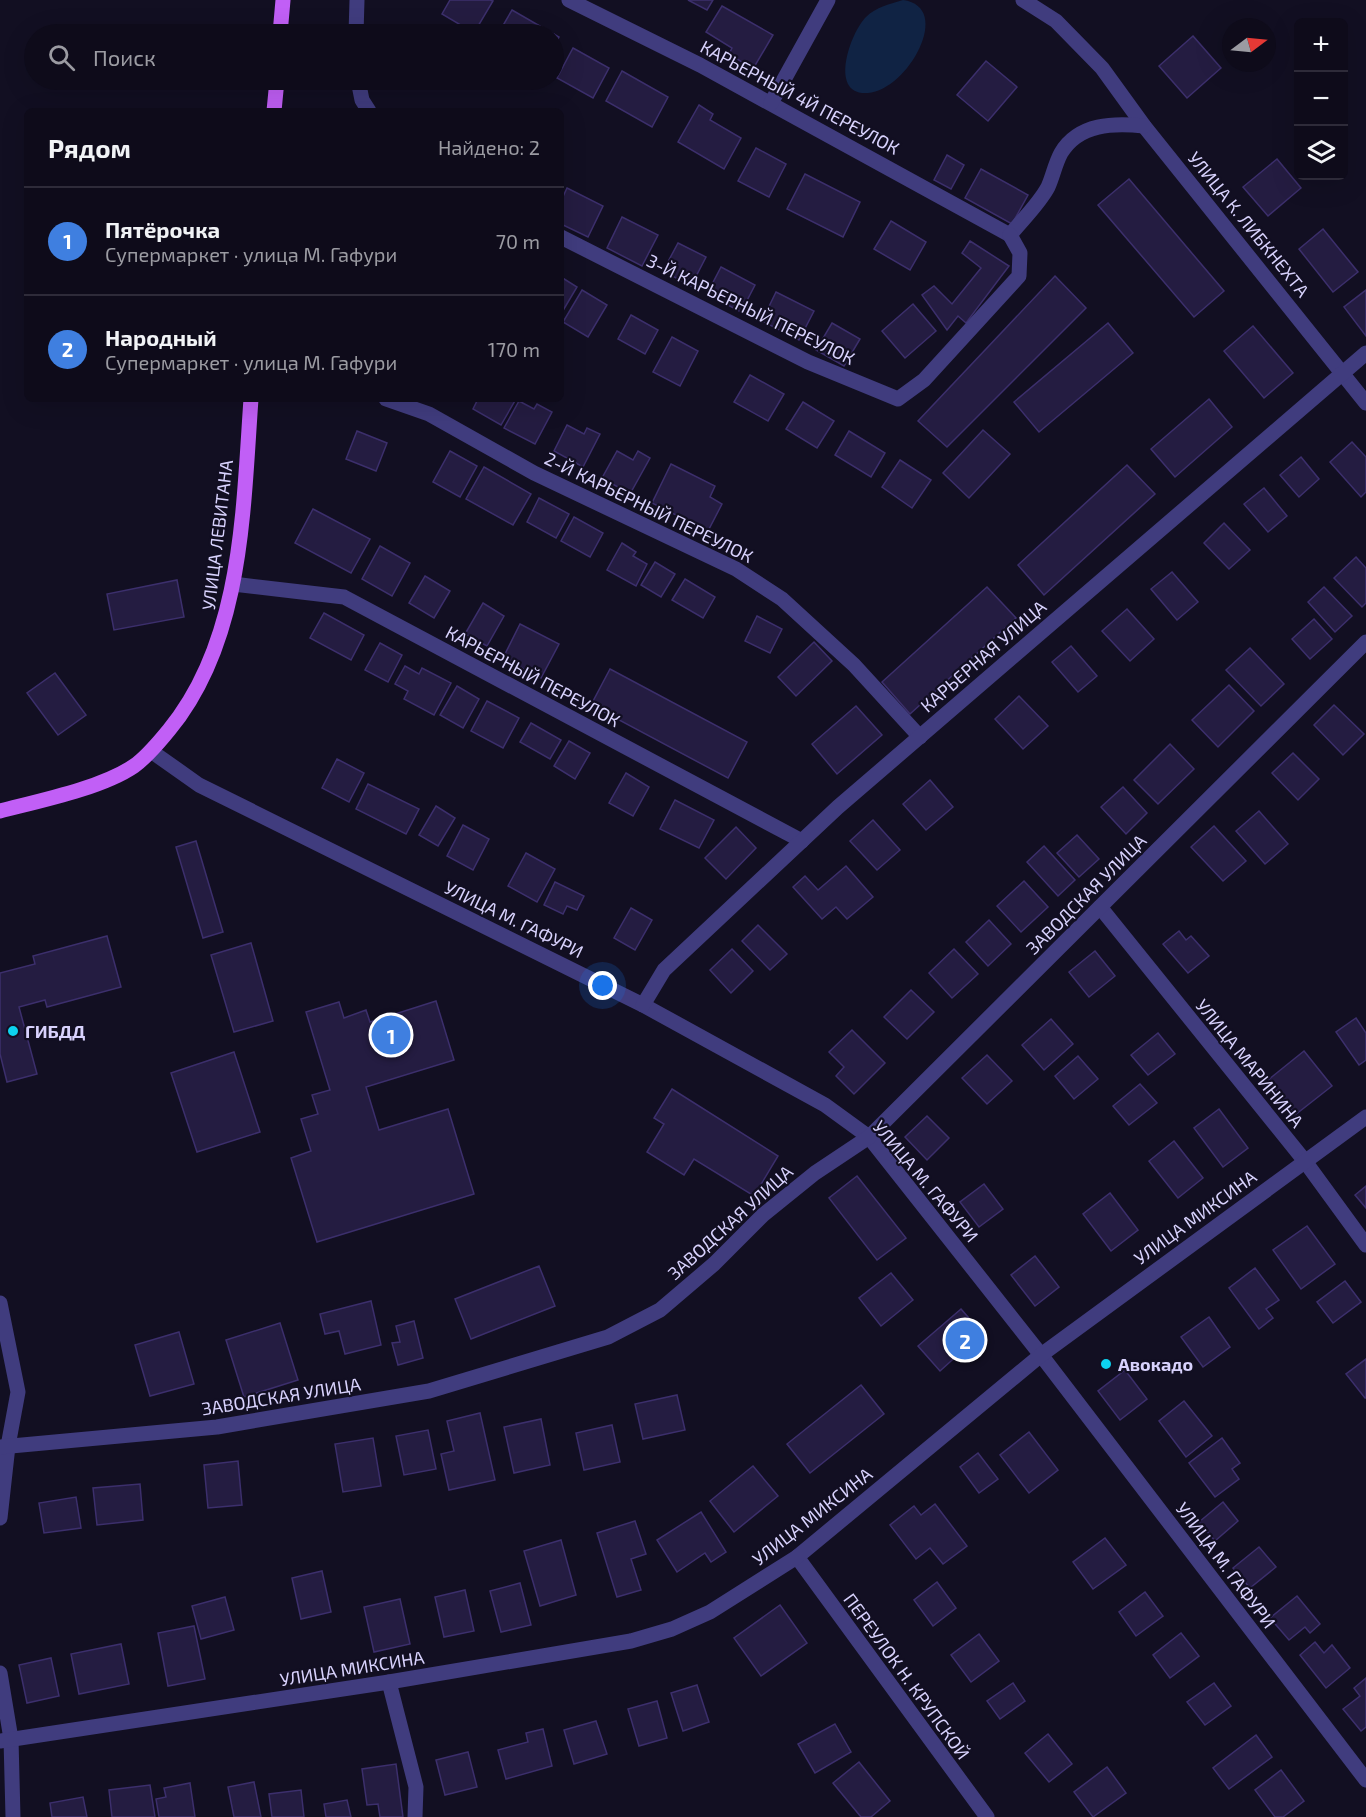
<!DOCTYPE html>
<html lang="ru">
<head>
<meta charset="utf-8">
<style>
	body { margin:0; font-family:"Exo 2",sans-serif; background:#1c1927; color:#f1f3f6 }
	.controls { position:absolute; right:18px; top:18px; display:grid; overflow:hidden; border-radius:9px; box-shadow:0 6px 24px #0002 }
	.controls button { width:54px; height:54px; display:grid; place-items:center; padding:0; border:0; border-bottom:2px solid #2e2b39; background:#0e0b1a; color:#f1f3f6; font:30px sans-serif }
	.compass { position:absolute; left:1222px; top:18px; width:54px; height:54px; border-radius:50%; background:#0e0b1a; box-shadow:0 6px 24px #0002; rotate:74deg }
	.you { position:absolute; left:603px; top:986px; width:21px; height:21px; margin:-15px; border:4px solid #fff; border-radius:50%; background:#1a73e8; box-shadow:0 0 0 9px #1a73e833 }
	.badge { display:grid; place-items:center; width:39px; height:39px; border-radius:50%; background:#0dd2ee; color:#fff; font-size:20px; font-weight:700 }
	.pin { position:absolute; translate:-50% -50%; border:3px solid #fff; box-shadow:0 2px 6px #0006 }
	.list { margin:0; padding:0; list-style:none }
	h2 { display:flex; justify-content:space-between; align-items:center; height:78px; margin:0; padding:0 24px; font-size:26px }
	h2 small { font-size:20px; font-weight:400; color:#9b9ba2 }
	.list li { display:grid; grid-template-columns:39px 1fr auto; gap:18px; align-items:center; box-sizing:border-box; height:108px; padding:0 24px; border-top:2px solid #2e2b39 }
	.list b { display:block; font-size:22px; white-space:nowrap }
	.list p { margin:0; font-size:20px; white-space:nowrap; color:#9b9ba2 }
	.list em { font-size:20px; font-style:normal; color:#9b9ba2 }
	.icon { flex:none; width:33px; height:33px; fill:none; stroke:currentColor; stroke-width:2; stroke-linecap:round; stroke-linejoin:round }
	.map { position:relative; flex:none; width:1366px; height:1817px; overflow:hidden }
	.search { position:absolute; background:#0e0b1a; box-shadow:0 6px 24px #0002; left:24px; top:24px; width:540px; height:66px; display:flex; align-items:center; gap:15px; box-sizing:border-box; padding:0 21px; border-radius:33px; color:#9b9ba2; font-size:22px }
	.panel { position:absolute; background:#0e0b1a; box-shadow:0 6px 24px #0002; left:24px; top:108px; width:540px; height:294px; border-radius:9px }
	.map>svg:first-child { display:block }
	.water { fill:#102344 }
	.building { fill:#241c41; stroke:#3c2f6c; stroke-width:1.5 }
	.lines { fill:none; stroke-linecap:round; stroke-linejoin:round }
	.minor { stroke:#403c7e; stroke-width:15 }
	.major { stroke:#c15ff6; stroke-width:15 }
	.poi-dot { fill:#0dd2ee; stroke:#120f22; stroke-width:2 }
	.labels { text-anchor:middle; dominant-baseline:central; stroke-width:4.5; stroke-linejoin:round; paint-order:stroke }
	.street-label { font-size:18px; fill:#d8d2fd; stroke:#120f22 }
	.poi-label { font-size:18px; font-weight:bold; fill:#d8d2fd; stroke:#120f22; text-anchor:start }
</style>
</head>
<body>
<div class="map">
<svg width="1366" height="1817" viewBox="0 0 1366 1817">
	<rect width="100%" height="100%" fill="#120f22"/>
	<path class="water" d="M903,0C954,7 908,90 868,93C828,96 850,33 866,17C876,7 890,4 903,0Z"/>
	<g class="building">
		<path d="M450,0H490L493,1L474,33L442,14Z"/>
		<path d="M688,0H713L707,10Z"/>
		<path d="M722,6L773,35L753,69L729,54L732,48L706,32Z"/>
		<path d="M512,10L559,37L554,47V34H498Z"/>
		<path d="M1193,36L1221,68L1187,98L1159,66Z"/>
		<path d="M573,48L609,68L593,98L557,78Z"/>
		<path d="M986,61L1017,87L988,121L957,95Z"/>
		<path d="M622,71L668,97L652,127L606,101Z"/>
		<path d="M699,105L713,114L710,120L741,138L724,169L678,142Z"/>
		<path d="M756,148L786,164L769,197L738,181Z"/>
		<path d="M947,155L964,165L951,189L934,180Z"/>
		<path d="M1277,159L1301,188L1268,216L1243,187Z"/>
		<path d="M981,169L1028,195L1012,224L965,198Z"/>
		<path d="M805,174L860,202L843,237L787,209Z"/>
		<path d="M1129,179L1224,291L1194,317L1098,205Z"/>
		<path d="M567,188L603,206L588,237L561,224V201Z"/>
		<path d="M622,217L658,235L642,266L607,248Z"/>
		<path d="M891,221L926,242L910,270L874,249Z"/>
		<path d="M1323,229L1358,272L1333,292L1299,249Z"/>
		<path d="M970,241L1009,266L966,323L958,316L947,330L922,295L934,286L952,304L981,268L962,253Z"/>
		<path d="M678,243L706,257L691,286L663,271Z"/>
		<path d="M721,267L755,285L741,312L707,294Z"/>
		<path d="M1055,276L1086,308L947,447L918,421Z"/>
		<path d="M561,277L577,287L561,314Z"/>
		<path d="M582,290L607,305L588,337L563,322Z"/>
		<path d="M1366,290V336L1344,307Z"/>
		<path d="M776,292L814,311L799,340L762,321Z"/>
		<path d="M913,304L936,331L905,358L882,331Z"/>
		<path d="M631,315L658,330L645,354L618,339Z"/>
		<path d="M832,323L860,339L844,366L816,350Z"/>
		<path d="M1108,323L1133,353L1039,432L1014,402Z"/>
		<path d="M1253,326L1293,373L1264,398L1224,351Z"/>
		<path d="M672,337L698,351L680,386L653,372Z"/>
		<path d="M750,375L784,394L768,421L734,402Z"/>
		<path d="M478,399H516L501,425L473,409Z"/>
		<path d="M1209,399L1232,427L1175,477L1151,449Z"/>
		<path d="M519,401L534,409L537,404L552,412L535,444L504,428Z"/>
		<path d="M803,402L834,421L817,448L786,429Z"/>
		<path d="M567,425L584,434L587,428L600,434L583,467L554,451Z"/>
		<path d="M983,430L1010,454L969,498L943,473Z"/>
		<path d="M357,431L387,443L376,471L346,459Z"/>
		<path d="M849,431L885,453L871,477L835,455Z"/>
		<path d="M1352,442L1366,457V492L1361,497L1330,462Z"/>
		<path d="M450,451L477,466L460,497L433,482Z"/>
		<path d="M617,451L633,460L638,451L650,458L630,494L602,478Z"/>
		<path d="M1301,457L1319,479L1299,497L1280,475Z"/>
		<path d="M900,460L931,480L912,508L882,487Z"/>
		<path d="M671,464L715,486L710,497L722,504L708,531L652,503Z"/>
		<path d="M1127,465L1155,494L1044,595L1018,565Z"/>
		<path d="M484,467L531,494L513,525L466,499Z"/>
		<path d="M1264,488L1287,516L1268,532L1244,504Z"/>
		<path d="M539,498L569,514L556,538L527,522Z"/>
		<path d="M313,509L370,539L351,573L295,543Z"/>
		<path d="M574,517L603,533L590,557L561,541Z"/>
		<path d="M1224,523L1250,550L1229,569L1204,543Z"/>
		<path d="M622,543L636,552L633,556L647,564L636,586L607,570Z"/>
		<path d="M380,546L410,563L392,596L362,579Z"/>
		<path d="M1356,557L1366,568V603L1362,607L1334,578Z"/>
		<path d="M655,562L675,574L661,597L641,585Z"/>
		<path d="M1172,572L1198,602L1177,620L1151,589Z"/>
		<path d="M425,576L450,591L434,618L409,603Z"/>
		<path d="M685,579L715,597L703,618L672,600Z"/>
		<path d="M177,580L184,617L114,630L107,594Z"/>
		<path d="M987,587L1016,618L910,714L882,682Z"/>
		<path d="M1324,587L1352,616L1335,632L1308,602Z"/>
		<path d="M483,603L504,616L487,646L465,634Z"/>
		<path d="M1127,609L1154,639L1130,661L1102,631Z"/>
		<path d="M324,613L364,635L351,660L310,638Z"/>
		<path d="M757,616L782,629L770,653L745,641Z"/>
		<path d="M1314,619L1332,639L1310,659L1292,639Z"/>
		<path d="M520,624L559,644L541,678L503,658Z"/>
		<path d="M814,642L832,661L796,696L778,677Z"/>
		<path d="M380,643L402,655L388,682L365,670Z"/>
		<path d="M1071,646L1097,676L1078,692L1052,662Z"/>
		<path d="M1250,648L1284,684L1261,706L1226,670Z"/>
		<path d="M405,666L419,674L422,668L451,683L434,715L404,699L408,691L395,684Z"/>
		<path d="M610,669L747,742L728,778L591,705Z"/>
		<path d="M55,673L86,715L58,735L27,693Z"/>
		<path d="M1229,685L1254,711L1218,747L1192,720Z"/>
		<path d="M457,686L479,699L463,728L440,715Z"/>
		<path d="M1019,696L1048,726L1023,749L995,719Z"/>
		<path d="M487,701L519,718L503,748L471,731Z"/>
		<path d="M1334,705L1364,734L1343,755L1314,725Z"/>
		<path d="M856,706L882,735L837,774L812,744Z"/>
		<path d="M531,723L561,740L550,759L520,742Z"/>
		<path d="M569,741L590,753L575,779L554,766Z"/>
		<path d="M1170,744L1194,769L1158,804L1134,780Z"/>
		<path d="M1293,753L1319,779L1298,800L1272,773Z"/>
		<path d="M337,759L364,773L349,802L322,788Z"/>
		<path d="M626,773L649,787L633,816L609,803Z"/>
		<path d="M930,780L953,807L926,830L903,804Z"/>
		<path d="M368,784L419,809L406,834L356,809Z"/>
		<path d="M1123,787L1147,813L1126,834L1101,807Z"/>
		<path d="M675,800L714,820L699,848L660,829Z"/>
		<path d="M436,806L455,818L438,846L419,835Z"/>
		<path d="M1259,811L1288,844L1265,864L1236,831Z"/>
		<path d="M873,820L900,850L877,870L850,841Z"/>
		<path d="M463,825L489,839L473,870L447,856Z"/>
		<path d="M1214,826L1246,861L1223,881L1191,847Z"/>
		<path d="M736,827L756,848L726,879L705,858Z"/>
		<path d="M1077,835L1099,859L1079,877L1057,853Z"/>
		<path d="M196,841L223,932L203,938L176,847Z"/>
		<path d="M1044,846L1075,880L1058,896L1027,862Z"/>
		<path d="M526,853L555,869L537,902L508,886Z"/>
		<path d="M846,866L873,897L847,919L836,907L822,919L793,887L805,876L818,890Z"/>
		<path d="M1024,881L1048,907L1021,932L997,906Z"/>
		<path d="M555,882L584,896L577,910L567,906L563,914L544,905Z"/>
		<path d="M631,908L652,920L635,950L614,938Z"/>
		<path d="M989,920L1011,944L988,966L966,942Z"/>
		<path d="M758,925L787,954L770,970L742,941Z"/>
		<path d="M1179,931L1186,940L1191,936L1209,956L1188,973L1163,944Z"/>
		<path d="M107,936L121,987L47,1007L45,1000L19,1007L37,1074L7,1082L0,1054V973L35,964L33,956Z"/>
		<path d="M251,943L273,1021L234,1032L211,955Z"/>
		<path d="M732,949L753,971L731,993L710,970Z"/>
		<path d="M954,949L978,974L952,998L929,973Z"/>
		<path d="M1095,951L1115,976L1089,997L1069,972Z"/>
		<path d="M911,990L934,1012L907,1039L884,1017Z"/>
		<path d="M436,1001L454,1060L366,1087L379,1130L448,1109L474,1194L317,1242L291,1158L311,1151L301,1119L318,1114L312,1095L330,1090L306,1012L339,1002L344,1018L366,1010L370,1022Z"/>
		<path d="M1356,1018L1366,1033V1060L1359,1065L1336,1032Z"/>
		<path d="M1051,1019L1073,1044L1044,1070L1022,1045Z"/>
		<path d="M852,1030L885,1063L854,1094L836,1076L844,1067L829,1052Z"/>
		<path d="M1158,1033L1175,1054L1148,1075L1131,1055Z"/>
		<path d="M1304,1051L1332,1086L1295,1115L1268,1080Z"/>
		<path d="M234,1052L260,1132L197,1152L171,1073Z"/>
		<path d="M987,1055L1012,1081L987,1104L962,1078Z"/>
		<path d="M1078,1056L1098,1079L1074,1099L1055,1076Z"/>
		<path d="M1140,1084L1157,1103L1129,1125L1113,1106Z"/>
		<path d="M672,1089L778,1156L754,1196L694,1159L684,1175L647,1152L664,1124L654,1118Z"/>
		<path d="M1219,1109L1248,1148L1223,1167L1194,1128Z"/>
		<path d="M927,1116L949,1138L927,1160L905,1137Z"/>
		<path d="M1174,1141L1203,1178L1178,1198L1149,1161Z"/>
		<path d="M857,1176L906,1238L877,1260L829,1198Z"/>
		<path d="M984,1184L1003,1209L979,1227L960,1202Z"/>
		<path d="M1366,1186V1208L1355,1195Z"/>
		<path d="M1110,1193L1138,1230L1111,1251L1083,1214Z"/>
		<path d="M1307,1226L1335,1264L1301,1289L1273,1250Z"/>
		<path d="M1035,1256L1059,1287L1035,1306L1011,1275Z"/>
		<path d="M539,1266L555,1306L471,1339L455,1299Z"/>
		<path d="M1255,1268L1279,1300L1266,1309L1273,1318L1259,1329L1229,1288Z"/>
		<path d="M891,1273L913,1300L881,1326L859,1298Z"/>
		<path d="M1345,1281L1361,1302L1333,1323L1317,1302Z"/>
		<path d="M371,1301L381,1345L345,1354L339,1331L325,1334L320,1314Z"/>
		<path d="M961,1309L982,1333L940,1371L918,1346Z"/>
		<path d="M1209,1317L1230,1347L1203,1367L1181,1337Z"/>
		<path d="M414,1321L423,1358L398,1365L392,1343L400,1342L396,1326Z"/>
		<path d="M280,1323L298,1380L244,1397L226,1340Z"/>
		<path d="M179,1332L194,1384L150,1396L135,1345Z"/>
		<path d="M1366,1359V1398H1365L1346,1374Z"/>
		<path d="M1125,1370L1147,1399L1120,1420L1098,1391Z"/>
		<path d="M861,1385L884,1414L810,1473L787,1444Z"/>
		<path d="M677,1395L685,1430L643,1439L635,1404Z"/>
		<path d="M1184,1401L1212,1436L1186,1457L1159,1421Z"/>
		<path d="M480,1413L495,1480L449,1490L441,1454L454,1451L447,1421Z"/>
		<path d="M541,1419L550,1465L514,1473L504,1427Z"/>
		<path d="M612,1425L620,1462L584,1470L576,1433Z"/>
		<path d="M428,1430L436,1469L404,1475L396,1436Z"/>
		<path d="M1029,1432L1058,1470L1029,1493L1000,1455Z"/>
		<path d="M373,1438L381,1486L343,1492L335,1444Z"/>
		<path d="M1222,1438L1240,1463L1232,1469L1239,1479L1215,1497L1189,1463Z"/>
		<path d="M978,1453L998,1479L979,1493L960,1467Z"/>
		<path d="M238,1461L242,1505L208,1508L204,1465Z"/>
		<path d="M753,1466L778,1496L734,1532L710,1501Z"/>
		<path d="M140,1484L143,1520L97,1525L93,1488Z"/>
		<path d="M76,1497L81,1528L44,1533L39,1503Z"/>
		<path d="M1223,1502L1238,1521L1215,1541L1199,1522Z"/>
		<path d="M935,1504L967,1546L943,1564L930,1548L916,1559L890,1525L914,1506L921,1515Z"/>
		<path d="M701,1512L726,1552L711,1562L705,1553L677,1572L657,1540Z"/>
		<path d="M635,1521L646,1554L631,1559L641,1590L617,1597L597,1533Z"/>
		<path d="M1105,1538L1126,1565L1093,1589L1073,1562Z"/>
		<path d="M561,1540L576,1595L540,1606L524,1551Z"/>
		<path d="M1259,1547L1276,1567L1250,1588L1233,1568Z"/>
		<path d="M322,1571L331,1612L301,1619L292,1578Z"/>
		<path d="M937,1582L956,1608L933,1626L914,1600Z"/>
		<path d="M520,1583L531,1625L501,1632L490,1591Z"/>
		<path d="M465,1590L474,1631L444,1637L435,1597Z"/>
		<path d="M1145,1592L1163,1616L1136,1636L1119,1612Z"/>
		<path d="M1297,1596L1320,1624L1310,1633L1305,1627L1289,1640L1270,1618Z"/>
		<path d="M225,1597L234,1630L201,1639L192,1606Z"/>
		<path d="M400,1599L410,1644L374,1652L364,1607Z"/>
		<path d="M780,1605L807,1643L761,1676L734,1638Z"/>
		<path d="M194,1626L205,1679L168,1686L158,1633Z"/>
		<path d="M1181,1633L1199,1656L1170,1678L1153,1655Z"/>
		<path d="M979,1634L999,1661L971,1682L951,1655Z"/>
		<path d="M1315,1642L1324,1653L1332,1645L1350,1668L1326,1688L1300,1655Z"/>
		<path d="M121,1644L129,1684L79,1694L71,1654Z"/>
		<path d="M51,1658L59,1696L27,1703L19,1665Z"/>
		<path d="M1366,1678V1727L1361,1731L1343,1709L1360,1696L1354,1688Z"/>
		<path d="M1013,1683L1025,1701L1000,1719L987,1701Z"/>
		<path d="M1214,1683L1231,1706L1205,1725L1187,1702Z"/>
		<path d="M697,1685L709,1722L683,1731L671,1693Z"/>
		<path d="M657,1701L667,1738L639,1746L628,1709Z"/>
		<path d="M596,1721L607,1754L574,1764L564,1730Z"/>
		<path d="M835,1724L851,1752L815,1773L798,1744Z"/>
		<path d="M543,1729L552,1766L506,1779L498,1750L528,1742L526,1733Z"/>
		<path d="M1048,1734L1072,1764L1049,1782L1025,1753Z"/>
		<path d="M1256,1735L1272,1757L1229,1789L1213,1768Z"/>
		<path d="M468,1752L477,1787L445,1795L436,1760Z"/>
		<path d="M859,1762L890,1801L871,1817H861L833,1783Z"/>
		<path d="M396,1764L403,1817H380L378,1804L367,1805L362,1769Z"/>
		<path d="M1107,1767L1126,1793L1093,1817L1074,1792Z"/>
		<path d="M1281,1770L1304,1801L1283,1817H1275L1255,1790Z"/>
		<path d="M254,1782L261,1817H234L228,1787Z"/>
		<path d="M190,1783L195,1817H159L156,1799L166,1797L164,1788Z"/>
		<path d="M150,1785L155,1817H112L109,1790Z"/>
		<path d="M301,1790L304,1817H272L269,1794Z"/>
		<path d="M83,1797L87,1817H52L50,1803Z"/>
		<path d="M347,1800L351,1817H326L324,1804Z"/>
	</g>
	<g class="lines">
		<g class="minor">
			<path d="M569,0L700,65L1010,235"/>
			<path d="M1023,0L1056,21L1102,68L1144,126L1366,403"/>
			<path d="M356,34L357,0"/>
			<path d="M358,80L362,100L369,111"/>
			<path d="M771,103L828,0"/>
			<path d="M1010,235C1022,220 1039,204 1048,187C1053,176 1055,164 1061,153C1079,123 1114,123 1144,126"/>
			<path d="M561,237L808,362L898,399L924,380L1019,276L1020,253L1010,235"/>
			<path d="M386,399L429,414L534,473L736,569L782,599L854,665L920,737"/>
			<path d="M233,584L344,597L802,841"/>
			<path d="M151,751L199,785L643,1005L825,1105L869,1137L1041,1355L1366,1780"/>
			<path d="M1100,907L1304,1160L1366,1245"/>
			<path d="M643,1005L664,970L838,807L1366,353"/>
			<path d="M0,1303L18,1392L8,1446L0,1518"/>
			<path d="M0,1447L217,1427L429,1391L608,1337L660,1310L714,1264L763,1215L815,1173L869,1137L1366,642"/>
			<path d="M797,1557L987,1817"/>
			<path d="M0,1673L11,1739L13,1817"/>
			<path d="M389,1682L416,1787L415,1817"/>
			<path d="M0,1741L389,1682L631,1641L672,1629L710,1612L797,1557L1041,1355L1366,1117"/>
		</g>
		<g class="major">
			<path d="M280,34L283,0"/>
			<path d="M274,111L277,80"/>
			<path d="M0,811C39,801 102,788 134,766C148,756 158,743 169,730C243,640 243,510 251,399"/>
		</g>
	</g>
	<g class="poi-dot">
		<circle cx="13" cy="1031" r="6"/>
		<circle cx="1106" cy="1364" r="6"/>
	</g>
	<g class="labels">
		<g class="street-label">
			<text transform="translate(800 97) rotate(28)">КАРЬЕРНЫЙ 4Й ПЕРЕУЛОК</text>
			<text transform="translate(1249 224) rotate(51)">УЛИЦА К. ЛИБКНЕХТА</text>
			<text transform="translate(751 309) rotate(26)">3-Й КАРЬЕРНЫЙ ПЕРЕУЛОК</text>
			<text transform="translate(649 507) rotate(26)">2-Й КАРЬЕРНЫЙ ПЕРЕУЛОК</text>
			<text transform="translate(217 535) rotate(-83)">УЛИЦА ЛЕВИТАНА</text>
			<text transform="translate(983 656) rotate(-41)">КАРЬЕРНАЯ УЛИЦА</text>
			<text transform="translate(533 676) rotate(28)">КАРЬЕРНЫЙ ПЕРЕУЛОК</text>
			<text transform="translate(1086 894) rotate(-45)">ЗАВОДСКАЯ УЛИЦА</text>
			<text transform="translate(514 919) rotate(26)">УЛИЦА М. ГАФУРИ</text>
			<text transform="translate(1250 1063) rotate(51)">УЛИЦА МАРИНИНА</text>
			<text transform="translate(926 1181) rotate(50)">УЛИЦА М. ГАФУРИ</text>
			<text transform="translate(1195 1217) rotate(-36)">УЛИЦА МИКСИНА</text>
			<text transform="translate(730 1222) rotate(-42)">ЗАВОДСКАЯ УЛИЦА</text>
			<text transform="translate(281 1396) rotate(-9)">ЗАВОДСКАЯ УЛИЦА</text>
			<text transform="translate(812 1516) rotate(-38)">УЛИЦА МИКСИНА</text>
			<text transform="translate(1226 1565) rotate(53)">УЛИЦА М. ГАФУРИ</text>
			<text transform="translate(352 1668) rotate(-9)">УЛИЦА МИКСИНА</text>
			<text transform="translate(907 1676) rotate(54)">ПЕРЕУЛОК Н. КРУПСКОЙ</text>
		</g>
		<g class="poi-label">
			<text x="25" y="1031">ГИБДД</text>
			<text x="1118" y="1364">Авокадо</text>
		</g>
	</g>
</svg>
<div class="controls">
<button>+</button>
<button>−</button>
<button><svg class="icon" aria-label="layers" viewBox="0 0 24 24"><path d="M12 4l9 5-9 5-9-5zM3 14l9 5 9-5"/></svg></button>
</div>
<svg class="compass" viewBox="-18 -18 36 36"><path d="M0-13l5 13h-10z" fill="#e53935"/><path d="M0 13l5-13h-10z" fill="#9b9ba2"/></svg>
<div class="you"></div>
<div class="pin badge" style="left:391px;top:1035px;background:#3f7fe0">1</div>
<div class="pin badge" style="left:965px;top:1340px;background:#3f7fe0">2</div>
<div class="search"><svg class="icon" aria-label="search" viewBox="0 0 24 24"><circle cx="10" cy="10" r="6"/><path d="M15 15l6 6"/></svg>Поиск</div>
<section class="panel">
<h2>Рядом<small>Найдено: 2</small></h2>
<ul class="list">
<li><span class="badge" style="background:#3f7fe0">1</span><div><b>Пятёрочка</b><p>Супермаркет · улица М. Гафури</p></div><em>70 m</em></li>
<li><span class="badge" style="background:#3f7fe0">2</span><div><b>Народный</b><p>Супермаркет · улица М. Гафури</p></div><em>170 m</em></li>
</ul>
</section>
</div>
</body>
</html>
